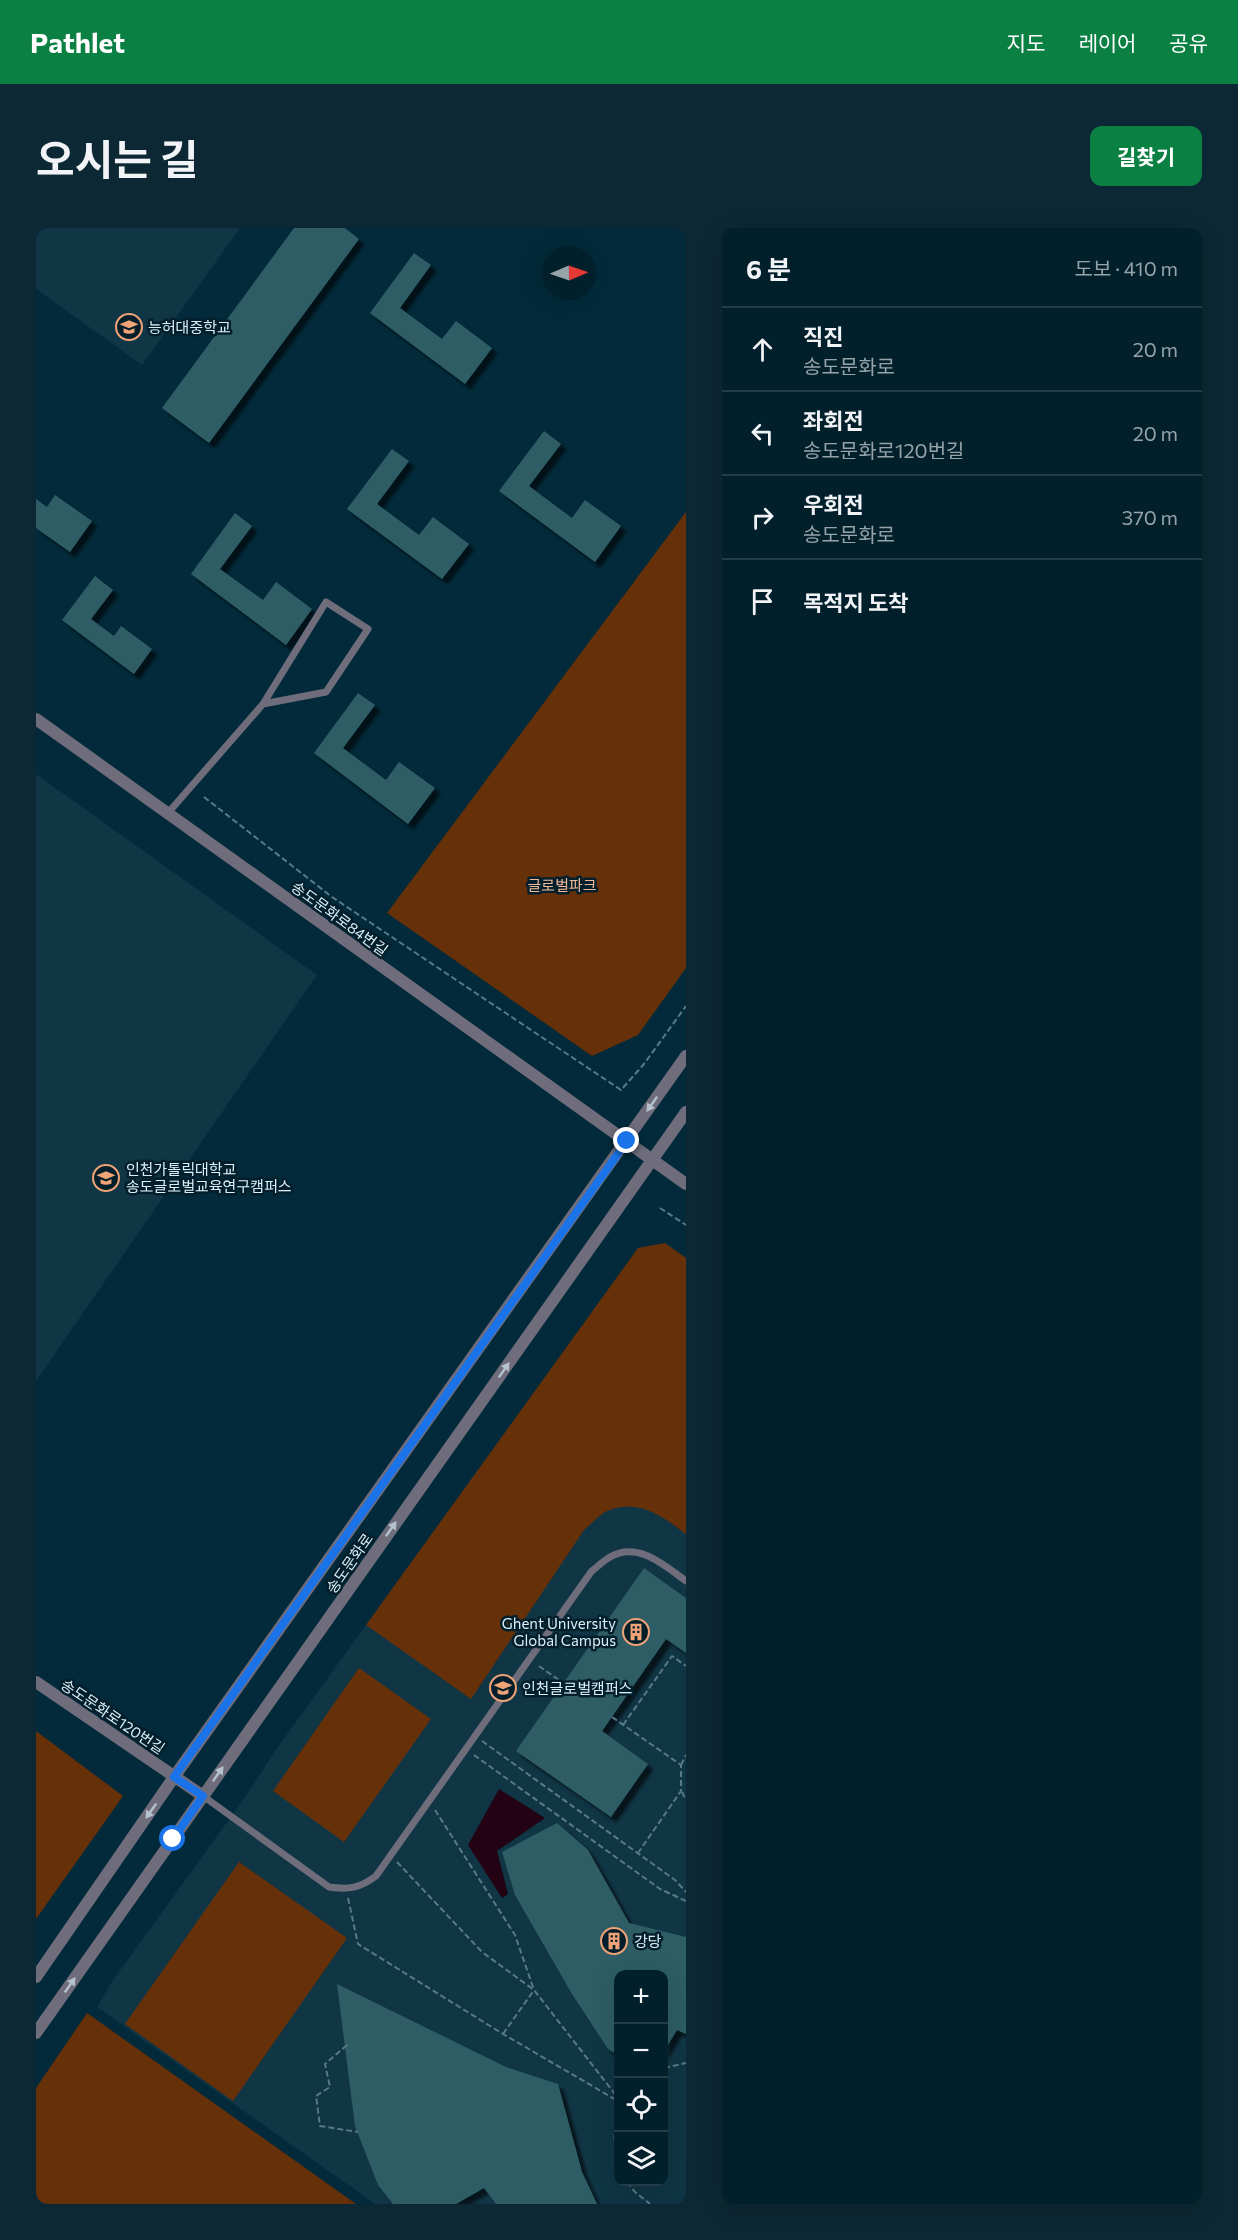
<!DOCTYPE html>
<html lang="ko">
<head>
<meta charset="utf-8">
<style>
	body { margin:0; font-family:Commissioner,"Noto Sans KR",sans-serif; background:#0c2834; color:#f1f3f6 }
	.controls { position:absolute; right:18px; bottom:18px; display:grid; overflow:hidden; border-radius:12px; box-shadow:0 6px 24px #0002 }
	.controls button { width:54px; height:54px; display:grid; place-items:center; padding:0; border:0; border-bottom:2px solid #233e48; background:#02202c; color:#f1f3f6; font:30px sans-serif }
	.compass { position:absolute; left:506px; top:18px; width:54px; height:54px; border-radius:50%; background:#02202c; box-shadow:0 6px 24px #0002; rotate:88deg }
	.stop { position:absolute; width:18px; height:18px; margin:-14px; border:4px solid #1a73e8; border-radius:50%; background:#fff }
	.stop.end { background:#1a73e8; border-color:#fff; box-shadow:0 2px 6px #0008 }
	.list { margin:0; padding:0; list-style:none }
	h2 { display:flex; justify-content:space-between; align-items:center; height:78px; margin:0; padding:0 24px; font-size:26px }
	h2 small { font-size:20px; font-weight:400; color:#96a3a9 }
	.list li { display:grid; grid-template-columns:39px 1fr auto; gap:18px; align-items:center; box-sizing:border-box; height:84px; padding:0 24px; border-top:2px solid #233e48 }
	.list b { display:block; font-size:22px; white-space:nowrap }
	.list p { margin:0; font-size:20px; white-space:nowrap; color:#96a3a9 }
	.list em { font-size:20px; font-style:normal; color:#96a3a9 }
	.icon { flex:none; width:33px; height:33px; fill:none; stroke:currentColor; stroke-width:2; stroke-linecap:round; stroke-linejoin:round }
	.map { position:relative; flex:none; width:650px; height:1976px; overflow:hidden; border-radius:12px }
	header { display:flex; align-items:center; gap:36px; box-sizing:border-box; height:84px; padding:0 30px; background:#0b8043; color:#fff }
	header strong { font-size:28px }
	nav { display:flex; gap:33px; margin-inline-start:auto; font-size:21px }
	.intro { display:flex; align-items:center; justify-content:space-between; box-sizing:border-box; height:144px; padding:0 36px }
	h1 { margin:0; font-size:42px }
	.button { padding:15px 27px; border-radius:12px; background:#0b8043; color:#fff; font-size:21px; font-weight:700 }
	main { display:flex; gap:36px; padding:0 36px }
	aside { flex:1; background:#02202c; border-radius:12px; box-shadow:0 6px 24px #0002 }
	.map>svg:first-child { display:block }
	.built { fill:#103545; fill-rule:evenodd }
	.green { fill:#663009 }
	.water { fill:#220213 }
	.building { fill:#2f5d66; filter:url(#shadow) }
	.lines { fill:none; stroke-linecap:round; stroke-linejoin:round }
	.path { stroke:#597987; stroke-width:2; stroke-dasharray:6 3; stroke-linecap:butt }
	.service { stroke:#6f6d7c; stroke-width:7 }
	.tertiary { stroke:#6f6d7c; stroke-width:12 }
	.oneway { fill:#b5c2cd }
	.route { stroke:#1a73e8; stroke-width:8 }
	.labels { text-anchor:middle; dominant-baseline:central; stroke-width:5; stroke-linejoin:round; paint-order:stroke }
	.poi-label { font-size:15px; fill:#daeff9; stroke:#031f2c; text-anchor:start }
	.park-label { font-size:15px; fill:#f0b99a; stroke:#031f2c }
	.street-label { font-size:15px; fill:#daeff9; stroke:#031f2c }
</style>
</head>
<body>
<header>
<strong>Pathlet</strong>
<nav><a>지도</a><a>레이어</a><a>공유</a></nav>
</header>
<div class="intro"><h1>오시는 길</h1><a class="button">길찾기</a></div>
<main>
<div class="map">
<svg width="650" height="1976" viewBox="0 0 650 1976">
	<defs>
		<filter id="shadow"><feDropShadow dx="5.5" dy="5.5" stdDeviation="1.5" flood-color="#0009"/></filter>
	</defs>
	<rect width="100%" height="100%" fill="#022a3a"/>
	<g class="built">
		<path d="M0,0H204L106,137L0,61Z"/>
		<path d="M0,546L281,747L0,1153Z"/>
		<path d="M629,1015L650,1030V1976H339L61,1779L75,1755L212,1565L239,1523L602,1020ZM582,1746H628V1954H582Z"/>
	</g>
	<g class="green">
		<path d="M650,284V740L602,807L556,828L351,685Z"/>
		<path d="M629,1015L650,1030V1306C626,1288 602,1270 571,1283C563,1287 555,1296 548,1302L435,1471L330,1397L602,1020Z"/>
		<path d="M323,1440L395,1491L308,1614L237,1563Z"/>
		<path d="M0,1503L87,1568L0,1691Z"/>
		<path d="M203,1634L311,1710L197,1873L89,1796Z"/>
		<path d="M51,1785L320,1976H0V1860Z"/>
	</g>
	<path class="water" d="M463,1561L509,1590L461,1623L472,1666L466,1670L432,1617Z"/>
	<g class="building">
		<path d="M258,0H309L323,11L173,215L126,180Z"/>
		<path d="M378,25L395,37L364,80L406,111L420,93L456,120L429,156L334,85Z"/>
		<path d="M508,203L525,216L493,258L536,290L549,272L585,298L559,334L463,263Z"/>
		<path d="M356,221L373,233L341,276L383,307L397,289L433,316L406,351L311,281Z"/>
		<path d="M19,267L56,293L34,324L0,300V271L11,279Z"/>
		<path d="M199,285L216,298L184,341L227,372L240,354L276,381L250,417L155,346Z"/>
		<path d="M59,348L77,362L55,391L78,408L85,398L116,421L98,446L26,392Z"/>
		<path d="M322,465L339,477L307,520L350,552L363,534L399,560L372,596L278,525Z"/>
		<path d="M608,1340L650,1370V1425L630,1411L566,1503L612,1536L575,1589L480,1523Z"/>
		<path d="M521,1595L552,1622L593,1695L650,1709V1806L641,1802L627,1825V1746H582V1827L572,1821L536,1766L479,1667L466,1624Z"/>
		<path d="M301,1756L470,1839L522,1856L546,1944L561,1976H460L448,1960L420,1976H357L342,1957L319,1898Z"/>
	</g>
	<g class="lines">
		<g class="path">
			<path d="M168,569L296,669L585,862L608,836L650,778"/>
			<path d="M624,980L650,997"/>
			<path d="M503,1438L527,1455"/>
			<path d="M576,1489L645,1537V1563L602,1625"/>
			<path d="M587,1497L636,1428L650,1438"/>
			<path d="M446,1513L639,1652L650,1664"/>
			<path d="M438,1527L624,1661L650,1673"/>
			<path d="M645,1537L650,1527"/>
			<path d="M646,1564L650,1572"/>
			<path d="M399,1582L479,1707L498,1762"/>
			<path d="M361,1634L446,1724L498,1762L582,1870"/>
			<path d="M312,1670L322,1716L467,1806L582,1873"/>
			<path d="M467,1806L498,1762"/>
			<path d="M311,1817L289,1836L294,1859L280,1868L284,1898L322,1904"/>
			<path d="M628,1840L650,1835"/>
			<path d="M582,1888C577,1904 578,1919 582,1935"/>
			<path d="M591,1954L599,1964L614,1976"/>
		</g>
		<g class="service">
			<path d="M132,585L227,476L290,464L332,401L290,374L227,476"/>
			<path d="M167,1568L293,1659C313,1662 324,1660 340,1648L555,1344C561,1339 567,1333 574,1329C602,1313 628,1337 650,1353"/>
		</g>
		<g class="tertiary">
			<path d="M0,491L650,956"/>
			<path d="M0,1454L167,1568"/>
			<path d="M0,1749L138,1549L650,828"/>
			<path d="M0,1805L650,884"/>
		</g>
	</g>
	<defs><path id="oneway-solid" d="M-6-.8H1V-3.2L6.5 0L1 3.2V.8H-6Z" transform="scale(1.5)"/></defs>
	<g class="oneway">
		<use href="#oneway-solid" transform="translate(616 876) rotate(125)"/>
		<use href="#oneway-solid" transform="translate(468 1142) rotate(-55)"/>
		<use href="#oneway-solid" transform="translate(355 1301) rotate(-55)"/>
		<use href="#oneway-solid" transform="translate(182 1546) rotate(-55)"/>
		<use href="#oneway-solid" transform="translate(115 1583) rotate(125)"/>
		<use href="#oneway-solid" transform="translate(34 1757) rotate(-55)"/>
	</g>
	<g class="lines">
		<path class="route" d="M137,1611L167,1568L138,1549L591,913"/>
	</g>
	<defs>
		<symbol id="school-ring" viewBox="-11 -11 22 22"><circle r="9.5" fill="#031f2c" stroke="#efa377" stroke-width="1.5"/><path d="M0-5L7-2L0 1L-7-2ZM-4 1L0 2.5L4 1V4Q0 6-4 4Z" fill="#efa377"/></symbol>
		<symbol id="university-ring" viewBox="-11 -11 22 22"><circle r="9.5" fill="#031f2c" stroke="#efa377" stroke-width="1.5"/><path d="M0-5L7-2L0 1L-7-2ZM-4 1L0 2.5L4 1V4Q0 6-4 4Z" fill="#efa377"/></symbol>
		<symbol id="building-ring" viewBox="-11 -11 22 22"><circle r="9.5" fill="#031f2c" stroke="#efa377" stroke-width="1.5"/><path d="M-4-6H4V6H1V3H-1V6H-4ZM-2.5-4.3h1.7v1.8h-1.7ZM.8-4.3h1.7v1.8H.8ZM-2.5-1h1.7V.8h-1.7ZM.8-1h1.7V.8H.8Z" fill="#efa377"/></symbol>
	</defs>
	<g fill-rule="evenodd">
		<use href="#school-ring" x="78" y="84" width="30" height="30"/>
		<use href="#university-ring" x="55" y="935" width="30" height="30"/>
		<use href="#building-ring" x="585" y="1389" width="30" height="30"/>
		<use href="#university-ring" x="452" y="1445" width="30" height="30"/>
		<use href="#building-ring" x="563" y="1698" width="30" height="30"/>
	</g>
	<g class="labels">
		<g class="poi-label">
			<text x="112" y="99">능허대중학교</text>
			<text x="90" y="941">인천가톨릭대학교<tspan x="90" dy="17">송도글로벌교육연구캠퍼스</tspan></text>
			<text x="580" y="1395" text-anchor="end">Ghent University<tspan x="580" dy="17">Global Campus</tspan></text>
			<text x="486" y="1460">인천글로벌캠퍼스</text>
			<text x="598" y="1713">강당</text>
		</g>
		<g class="park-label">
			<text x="526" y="657">글로벌파크</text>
		</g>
		<g class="street-label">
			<text transform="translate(304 690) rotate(36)">송도문화로84번길</text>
			<text transform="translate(313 1335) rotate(-55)">송도문화로</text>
			<text transform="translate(77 1488) rotate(34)">송도문화로120번길</text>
		</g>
	</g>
</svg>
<div class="controls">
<button>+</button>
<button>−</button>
<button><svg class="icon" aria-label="locate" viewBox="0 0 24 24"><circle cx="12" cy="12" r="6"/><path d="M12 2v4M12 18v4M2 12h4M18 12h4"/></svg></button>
<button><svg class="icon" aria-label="layers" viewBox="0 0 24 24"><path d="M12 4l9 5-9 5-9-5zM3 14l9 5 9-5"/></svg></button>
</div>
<svg class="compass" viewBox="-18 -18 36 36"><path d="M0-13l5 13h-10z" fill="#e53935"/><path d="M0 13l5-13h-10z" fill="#96a3a9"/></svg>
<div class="stop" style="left:137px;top:1611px"></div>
<div class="stop end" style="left:591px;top:913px"></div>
</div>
<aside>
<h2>6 분<small>도보 · 410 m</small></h2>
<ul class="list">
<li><svg class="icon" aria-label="ahead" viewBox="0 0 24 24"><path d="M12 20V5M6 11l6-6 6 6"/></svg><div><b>직진</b><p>송도문화로</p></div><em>20 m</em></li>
<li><svg class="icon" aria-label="left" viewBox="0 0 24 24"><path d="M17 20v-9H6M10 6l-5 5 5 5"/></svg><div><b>좌회전</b><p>송도문화로120번길</p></div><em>20 m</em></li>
<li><svg class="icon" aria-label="right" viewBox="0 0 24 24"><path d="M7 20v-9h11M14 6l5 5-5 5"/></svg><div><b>우회전</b><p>송도문화로</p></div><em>370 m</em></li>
<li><svg class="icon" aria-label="arrive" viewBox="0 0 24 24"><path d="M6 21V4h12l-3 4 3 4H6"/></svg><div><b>목적지 도착</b></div></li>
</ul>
</aside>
</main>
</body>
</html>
